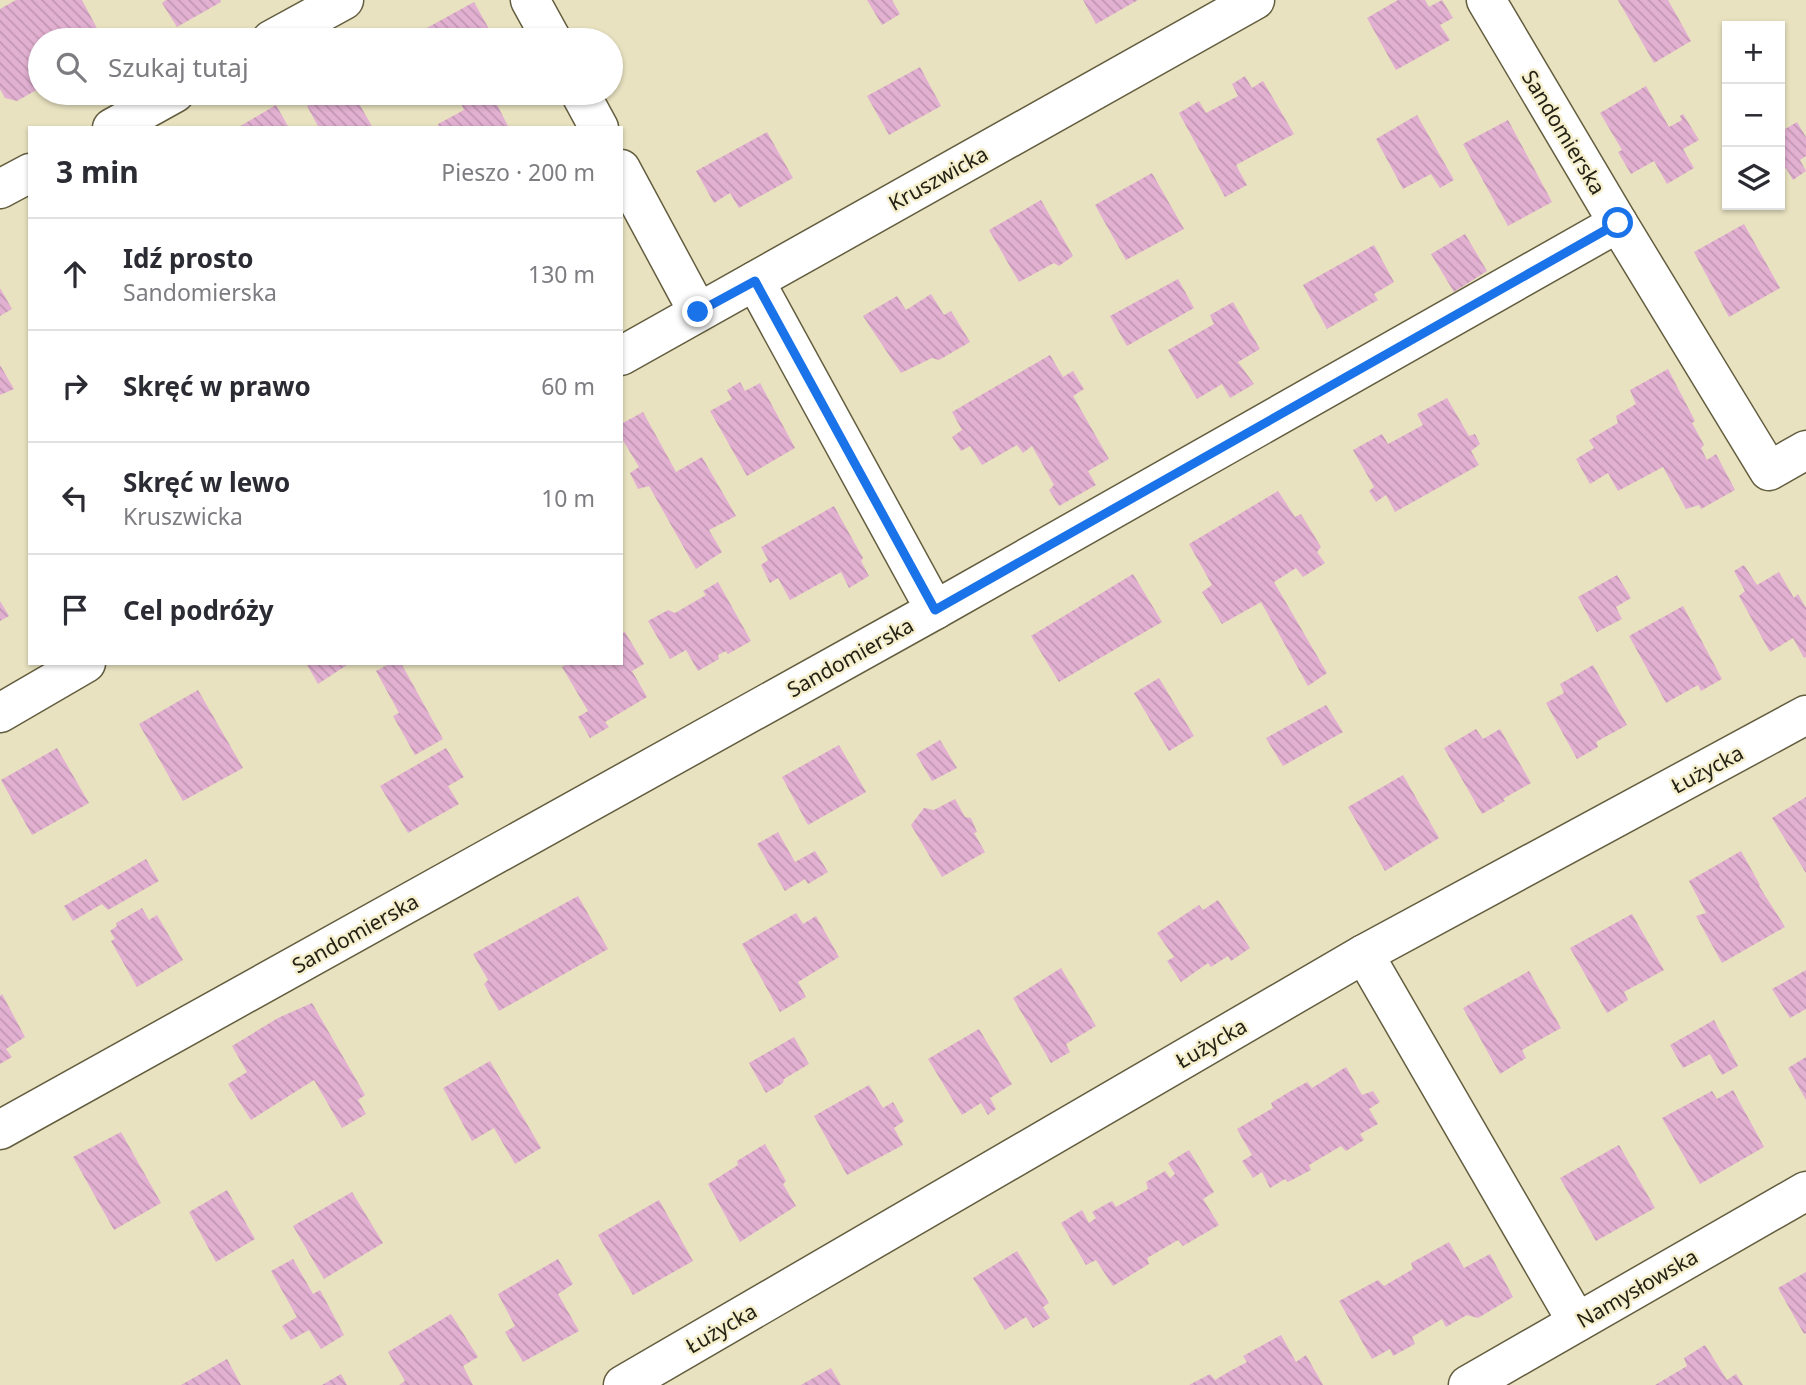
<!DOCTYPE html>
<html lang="pl">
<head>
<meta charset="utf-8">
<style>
	body { margin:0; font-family:"Noto Sans",sans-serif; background:#f2f2f3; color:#2b2b33 }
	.controls { position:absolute; right:21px; top:21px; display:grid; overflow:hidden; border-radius:0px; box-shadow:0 2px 5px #0004 }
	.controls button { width:63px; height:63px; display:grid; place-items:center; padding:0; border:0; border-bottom:2px solid #e1e1e2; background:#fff; color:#2b2b33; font:35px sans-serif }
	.stop { position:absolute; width:21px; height:21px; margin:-16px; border:5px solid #1a73e8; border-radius:50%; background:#fff }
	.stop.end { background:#1a73e8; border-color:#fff; box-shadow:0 2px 7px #0008 }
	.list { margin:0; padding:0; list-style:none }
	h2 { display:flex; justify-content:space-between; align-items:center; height:91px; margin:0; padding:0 28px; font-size:30px }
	h2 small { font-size:23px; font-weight:400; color:#7c7c81 }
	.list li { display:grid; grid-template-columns:46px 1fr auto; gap:21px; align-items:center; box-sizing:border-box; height:112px; padding:0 28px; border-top:2px solid #e1e1e2 }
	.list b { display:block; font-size:26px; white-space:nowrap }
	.list p { margin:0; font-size:23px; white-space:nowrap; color:#7c7c81 }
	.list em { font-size:23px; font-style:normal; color:#7c7c81 }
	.icon { flex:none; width:38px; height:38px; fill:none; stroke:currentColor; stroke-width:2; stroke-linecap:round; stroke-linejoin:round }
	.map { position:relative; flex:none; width:1806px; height:1385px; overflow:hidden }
	.search { position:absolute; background:#fff; box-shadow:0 2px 5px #0004; left:28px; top:28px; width:595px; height:77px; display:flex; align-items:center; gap:18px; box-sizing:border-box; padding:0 24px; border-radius:38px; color:#7c7c81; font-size:26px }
	.panel { position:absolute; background:#fff; box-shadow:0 2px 5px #0004; left:28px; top:126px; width:595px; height:539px; border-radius:0px }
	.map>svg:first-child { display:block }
	.building { fill:url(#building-back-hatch) }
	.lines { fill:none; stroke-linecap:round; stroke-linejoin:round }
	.minor-casing { stroke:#645e40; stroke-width:41 }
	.minor { stroke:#fff; stroke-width:38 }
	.route { stroke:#1a73e8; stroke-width:9 }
	.labels { text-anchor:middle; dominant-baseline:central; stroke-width:5; stroke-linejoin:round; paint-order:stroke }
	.street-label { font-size:21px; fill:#242215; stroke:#f5efcd }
</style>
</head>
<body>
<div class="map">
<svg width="1806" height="1385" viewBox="0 0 1806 1385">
	<defs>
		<pattern id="building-back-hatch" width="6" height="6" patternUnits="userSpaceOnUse" patternTransform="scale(1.75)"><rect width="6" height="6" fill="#e2b0d1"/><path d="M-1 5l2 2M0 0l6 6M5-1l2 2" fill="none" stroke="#c297b3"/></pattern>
	</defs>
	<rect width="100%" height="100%" fill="#e8e2c0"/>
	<g class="building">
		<path d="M16,0H82L100,34L89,40H40V88L17,101L5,98L0,89V9Z"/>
		<path d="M166,0H220L221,2L177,27L162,3Z"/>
		<path d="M867,0H892L900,14L882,25Z"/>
		<path d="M1083,0H1138L1096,24Z"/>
		<path d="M1398,0H1425L1429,7L1442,0L1453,18L1440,25L1450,40L1396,70L1367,18Z"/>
		<path d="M1618,0H1668L1691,41L1654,63Z"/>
		<path d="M474,2L494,38L501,33L505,40H405Z"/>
		<path d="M920,67L941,106L889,135L867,96Z"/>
		<path d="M1245,76L1252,88L1263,81L1294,134L1236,165L1247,185L1225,197L1179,113L1199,101L1206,113L1238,96L1232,84Z"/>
		<path d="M1646,86L1669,127L1682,120L1680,116L1683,114L1699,140L1683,149L1694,168L1667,184L1654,161L1631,174L1618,152L1622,150L1600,113Z"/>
		<path d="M330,93H353L373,128H319L307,106Z"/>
		<path d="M475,93H491L509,128H439L438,124L464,110L460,101Z"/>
		<path d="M276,105L289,128H237Z"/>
		<path d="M1417,115L1454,180L1440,188L1431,174L1403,189L1376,139Z"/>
		<path d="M1508,120L1552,202L1508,226L1463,144Z"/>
		<path d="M1797,122L1806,137V156L1800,160L1806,171L1793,180L1786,168L1780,172V132Z"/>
		<path d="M767,132L793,178L739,208L730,193L714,203L696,171Z"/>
		<path d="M1152,173L1184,229L1126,260L1095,205Z"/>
		<path d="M1041,200L1073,256L1059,266L1054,263L1019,282L989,230Z"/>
		<path d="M1744,224L1780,288L1729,317L1694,252Z"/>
		<path d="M1465,234L1487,271L1454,292L1431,254Z"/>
		<path d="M1374,245L1394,282L1374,294L1378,300L1327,329L1303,285Z"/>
		<path d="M1178,279L1194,308L1127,346L1110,316Z"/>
		<path d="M0,288L12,309L0,316Z"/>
		<path d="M931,294L944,315L951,311L970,342L939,360L932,358L901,373L863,316L897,296L906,310Z"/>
		<path d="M1233,302L1260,349L1238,362L1254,384L1230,398L1222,384L1197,399L1168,350L1214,324L1210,315Z"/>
		<path d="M1050,355L1063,377L1073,371L1084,389L1073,396L1109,459L1088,471L1096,485L1059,506L1049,490L1054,485L1032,446L1023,453L1017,445L982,465L970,446L961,451L952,437L962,430L952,412Z"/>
		<path d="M0,365L14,389L0,395Z"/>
		<path d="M1668,369L1695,421L1692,423L1704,445L1701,448L1707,460L1716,454L1735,490L1701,509L1699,505L1686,509L1663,467L1618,491L1608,473L1590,484L1576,459L1594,448L1589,440L1618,423L1616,416L1636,404L1630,390Z"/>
		<path d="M740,382L745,391L760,383L795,448L747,476L710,411L732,399L727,390Z"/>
		<path d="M1447,398L1469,436L1475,434L1480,444L1471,451L1479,465L1395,512L1386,495L1376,502L1369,491L1374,487L1353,450L1382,434L1388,444L1423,425L1417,414Z"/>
		<path d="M643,412L676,472L702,457L736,516L709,530L722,552L696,569L649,486L638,489L630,473L639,467L621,437V424Z"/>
		<path d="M1278,491L1295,517L1301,514L1321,547L1317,552L1325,563L1303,577L1296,568L1274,582L1327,673L1308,686L1261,602L1222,624L1202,592L1212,585L1189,544Z"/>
		<path d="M834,506L863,558L861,561L869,576L849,588L841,572L790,600L778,578L770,583L761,565L768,560L761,547Z"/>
		<path d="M1744,565L1757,585L1779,572L1794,598L1798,594L1806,608V657L1804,658L1793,638L1770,652L1739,596L1745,591L1734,571Z"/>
		<path d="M1133,574L1162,622L1059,682L1031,636Z"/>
		<path d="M1617,575L1631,598L1616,607L1622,619L1597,632L1578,597Z"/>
		<path d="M718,582L751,641L728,654L726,651L718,655L719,659L698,671L686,650L670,659L648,621L668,610L675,613L706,595L703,591Z"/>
		<path d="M0,601L9,616L0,621Z"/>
		<path d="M1683,606L1722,679L1701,691L1698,685L1666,703L1629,636Z"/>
		<path d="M625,632L644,664L632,671L647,697L605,722L609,727L590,738L578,717L588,711L562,667L569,663H621V634Z"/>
		<path d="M306,663H350L318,684Z"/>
		<path d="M391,663H401L443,739L415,755L393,716L399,713L376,671Z"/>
		<path d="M1593,665L1627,725L1596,742L1598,747L1577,759L1546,703L1564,693L1560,684Z"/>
		<path d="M1159,678L1194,736L1169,751L1134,693Z"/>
		<path d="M198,690L243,768L183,801L139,724Z"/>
		<path d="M1326,705L1343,732L1283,766L1266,738Z"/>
		<path d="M1476,729L1483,739L1500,729L1531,783L1503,799L1505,801L1482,814L1444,748Z"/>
		<path d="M940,740L957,768L932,781L916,754Z"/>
		<path d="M839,745L866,792L808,825L782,777Z"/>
		<path d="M57,748L89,803L32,835L1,780Z"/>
		<path d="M446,748L464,777L448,786L459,804L408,833L380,786Z"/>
		<path d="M1403,775L1439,838L1385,871L1348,807Z"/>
		<path d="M1806,797V873L1772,818Z"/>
		<path d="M955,799L965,817L971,818L977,832L974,833L985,852L942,877L911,825L924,808L934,810Z"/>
		<path d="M778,832L795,862L815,851L828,872L808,884L805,879L785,891L757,844Z"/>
		<path d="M1741,851L1760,885L1759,886L1785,927L1722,963L1696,916L1706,913L1689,881Z"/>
		<path d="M146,859L159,881L108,910L102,904L73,921L64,906Z"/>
		<path d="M578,896L608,949L499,1011L484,984L488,980L473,954Z"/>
		<path d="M1218,900L1250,948L1231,961L1228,956L1211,967L1208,963L1181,982L1167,961L1174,957L1157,933L1199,905L1203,910Z"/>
		<path d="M142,908L149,920L157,915L183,960L137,987L111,941L115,939L110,931L117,926L116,923Z"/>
		<path d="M796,913L803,924L816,916L839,957L798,982L806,997L780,1012L742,944Z"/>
		<path d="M1632,914L1664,970L1624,992L1628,1000L1607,1013L1570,948Z"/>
		<path d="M1061,968L1096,1026L1066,1044L1070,1052L1051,1063L1013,998Z"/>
		<path d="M1806,970V1009L1790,1018L1772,989Z"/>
		<path d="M1529,971L1561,1028L1522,1050L1526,1058L1500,1074L1463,1008Z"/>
		<path d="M2,994L25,1037L6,1049L12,1057L0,1064V996Z"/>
		<path d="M312,1003L365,1095L358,1100L366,1114L342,1128L314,1080L251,1120L228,1084L247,1072L232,1046L278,1018Z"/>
		<path d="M1714,1020L1738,1066L1722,1075L1710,1054L1683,1068L1670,1045Z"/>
		<path d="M979,1029L1012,1084L990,1098L996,1109L988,1115L981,1103L962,1115L928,1059Z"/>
		<path d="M794,1037L809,1064L784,1079L783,1083L766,1093L749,1063Z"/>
		<path d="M1806,1057V1100L1788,1068Z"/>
		<path d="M490,1061L541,1148L515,1164L494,1128L472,1141L443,1088Z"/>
		<path d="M1346,1067L1362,1095L1373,1091L1380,1102L1369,1109L1378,1124L1360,1134L1364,1140L1346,1151L1341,1146L1309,1165L1311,1170L1288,1182L1285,1179L1270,1188L1262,1172L1253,1178L1242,1161L1252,1155L1237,1129L1273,1108L1271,1103L1289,1092L1307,1082L1312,1088Z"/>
		<path d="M869,1085L883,1108L893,1102L904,1121L894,1128L903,1145L847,1175L814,1116Z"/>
		<path d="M1733,1090L1764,1147L1700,1184L1662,1118L1712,1091L1717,1099Z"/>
		<path d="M121,1132L161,1203L114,1230L73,1157Z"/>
		<path d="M765,1144L786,1181L783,1184L796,1206L740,1242L708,1184L738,1165L737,1161Z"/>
		<path d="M1619,1145L1655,1208L1596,1241L1560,1178Z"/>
		<path d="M1189,1150L1214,1192L1203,1199L1219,1225L1183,1246L1178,1240L1161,1250L1147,1258L1149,1264L1113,1286L1096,1260L1086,1265L1061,1223L1082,1210L1089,1223L1096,1218L1092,1212L1112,1201L1116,1207L1148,1189L1146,1182L1165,1171L1170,1178L1175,1174L1168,1163Z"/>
		<path d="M227,1190L255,1239L216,1262L189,1212Z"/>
		<path d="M352,1192L383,1243L324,1279L293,1226Z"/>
		<path d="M659,1200L693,1261L633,1295L598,1235Z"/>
		<path d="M1449,1242L1464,1268L1490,1254L1513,1297L1478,1318L1467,1315L1446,1327L1442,1319L1412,1337L1415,1344L1393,1356L1390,1349L1372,1359L1339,1301L1378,1280L1384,1286L1413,1269L1411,1263Z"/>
		<path d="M1017,1251L1049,1303L1043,1307L1050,1318L1033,1328L1026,1317L1005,1330L973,1278Z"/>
		<path d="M293,1259L313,1294L320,1290L344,1335L321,1349L309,1330L291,1340L282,1326L297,1317L271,1271Z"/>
		<path d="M558,1259L573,1284L558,1294L579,1331L523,1362L505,1332L515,1326L498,1294Z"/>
		<path d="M1806,1272V1333L1804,1334L1778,1288Z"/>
		<path d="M451,1314L478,1357L463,1366L473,1385H399L405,1381L388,1352Z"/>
		<path d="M1281,1335L1296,1362L1306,1355L1323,1385H1189L1210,1374L1215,1380L1230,1371L1247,1362L1243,1356Z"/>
		<path d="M1705,1345L1727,1380L1736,1374L1743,1385H1655L1687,1366L1684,1358Z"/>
		<path d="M227,1359L241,1385H181Z"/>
		<path d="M831,1368L841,1385H801Z"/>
		<path d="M341,1374L347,1385H322Z"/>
	</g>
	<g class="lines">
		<defs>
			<g id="minor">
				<path d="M530,0L552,40"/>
				<path d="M271,40L344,0"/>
				<path d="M580,93L599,128"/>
				<path d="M112,128L175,93"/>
				<path d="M621,169L698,312"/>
				<path d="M0,189L30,173"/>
				<path d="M1618,223L1769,471L1806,450"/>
				<path d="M755,281L935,610"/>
				<path d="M621,356L1255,0"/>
				<path d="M0,713L86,663"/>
				<path d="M1364,954L1577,1322"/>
				<path d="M0,1130L935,610L1618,223L1486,0"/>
				<path d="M623,1385L1364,954L1806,715"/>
				<path d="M1468,1385L1806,1191"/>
			</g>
		</defs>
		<use href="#minor" class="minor-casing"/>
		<use href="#minor" class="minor"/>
	</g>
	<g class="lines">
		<path class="route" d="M698,312L755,281L935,610L1618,223"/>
	</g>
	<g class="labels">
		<g class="street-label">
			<text transform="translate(1564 132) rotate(59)">Sandomierska</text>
			<text transform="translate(938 178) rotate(-29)">Kruszwicka</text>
			<text transform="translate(850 657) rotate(-29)">Sandomierska</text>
			<text transform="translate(1707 769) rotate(-28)">Łużycka</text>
			<text transform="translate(355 933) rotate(-29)">Sandomierska</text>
			<text transform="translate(1211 1043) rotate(-30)">Łużycka</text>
			<text transform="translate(1637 1288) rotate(-30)">Namysłowska</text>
			<text transform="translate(721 1328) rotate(-30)">Łużycka</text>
		</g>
	</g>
</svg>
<div class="controls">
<button>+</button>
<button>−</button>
<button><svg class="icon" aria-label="layers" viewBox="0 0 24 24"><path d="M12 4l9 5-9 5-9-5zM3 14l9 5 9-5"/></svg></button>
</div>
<div class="stop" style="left:1618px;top:223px"></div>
<div class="stop end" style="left:698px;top:312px"></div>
<div class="search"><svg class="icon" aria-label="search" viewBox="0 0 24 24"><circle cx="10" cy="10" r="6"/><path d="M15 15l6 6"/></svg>Szukaj tutaj</div>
<section class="panel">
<h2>3 min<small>Pieszo · 200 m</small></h2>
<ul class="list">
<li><svg class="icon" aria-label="ahead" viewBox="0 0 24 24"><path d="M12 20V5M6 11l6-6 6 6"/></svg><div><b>Idź prosto</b><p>Sandomierska</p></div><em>130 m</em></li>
<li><svg class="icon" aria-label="right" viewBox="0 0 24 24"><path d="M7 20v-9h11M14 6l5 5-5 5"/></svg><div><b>Skręć w prawo</b></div><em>60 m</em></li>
<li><svg class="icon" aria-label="left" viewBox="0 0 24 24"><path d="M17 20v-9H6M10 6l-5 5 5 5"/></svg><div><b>Skręć w lewo</b><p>Kruszwicka</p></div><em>10 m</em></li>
<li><svg class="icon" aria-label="arrive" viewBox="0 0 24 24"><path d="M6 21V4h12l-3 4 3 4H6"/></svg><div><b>Cel podróży</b></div></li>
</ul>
</section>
</div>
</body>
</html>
